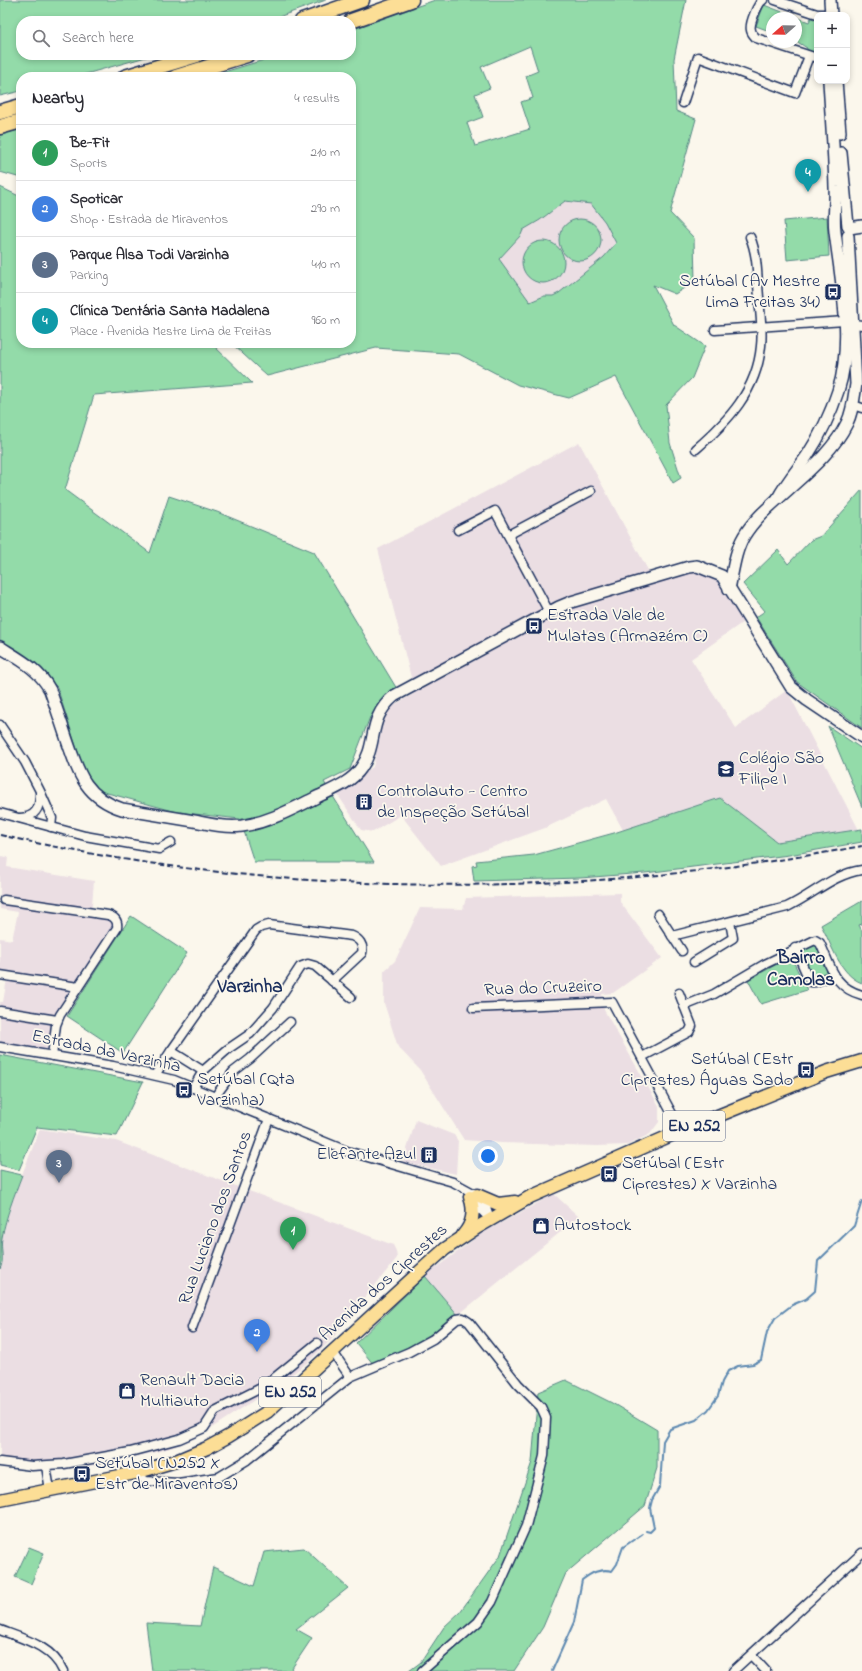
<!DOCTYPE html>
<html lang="en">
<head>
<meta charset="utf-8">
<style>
	body { margin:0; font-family:"Indie Flower",sans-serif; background:#f7f7f7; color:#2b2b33 }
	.controls { position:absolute; right:12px; top:12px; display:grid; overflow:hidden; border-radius:8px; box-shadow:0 2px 6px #0003 }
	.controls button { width:36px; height:36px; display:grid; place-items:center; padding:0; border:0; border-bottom:1px solid #e1e1e2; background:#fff; color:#2b2b33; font:20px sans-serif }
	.compass { position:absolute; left:766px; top:12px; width:36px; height:36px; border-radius:50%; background:#fff; box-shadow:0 2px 6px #0003; rotate:250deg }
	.you { position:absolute; left:488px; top:1156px; width:14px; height:14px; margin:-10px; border:3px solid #fff; border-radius:50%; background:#1a73e8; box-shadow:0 0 0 6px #1a73e833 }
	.badge { display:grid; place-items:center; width:26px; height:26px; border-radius:50%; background:#0f766e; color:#fff; font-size:13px; font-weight:700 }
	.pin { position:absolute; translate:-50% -33px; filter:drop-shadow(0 1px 2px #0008) }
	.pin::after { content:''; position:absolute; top:21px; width:14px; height:12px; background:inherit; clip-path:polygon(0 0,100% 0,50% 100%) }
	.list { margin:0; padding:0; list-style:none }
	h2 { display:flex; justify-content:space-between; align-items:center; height:52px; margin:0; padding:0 16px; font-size:17px }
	h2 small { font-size:13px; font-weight:400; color:#7c7c81 }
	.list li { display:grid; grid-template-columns:26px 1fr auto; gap:12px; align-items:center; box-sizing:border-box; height:56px; padding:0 16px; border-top:1px solid #e1e1e2 }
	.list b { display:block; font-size:15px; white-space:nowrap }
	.list p { margin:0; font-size:13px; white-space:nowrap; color:#7c7c81 }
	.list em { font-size:13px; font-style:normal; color:#7c7c81 }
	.icon { flex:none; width:22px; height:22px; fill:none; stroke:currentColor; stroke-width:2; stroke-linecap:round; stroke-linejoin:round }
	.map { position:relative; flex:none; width:862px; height:1671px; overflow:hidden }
	.search { position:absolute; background:#fff; box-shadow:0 2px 6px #0003; left:16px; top:16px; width:340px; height:44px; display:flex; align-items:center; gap:10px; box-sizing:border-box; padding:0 14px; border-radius:16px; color:#7c7c81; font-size:15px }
	.panel { position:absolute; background:#fff; box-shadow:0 2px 6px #0003; left:16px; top:72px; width:340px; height:276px; border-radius:16px }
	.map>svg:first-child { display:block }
	.built { fill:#ebdee3 }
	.green { fill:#93dba9; stroke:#578584; fill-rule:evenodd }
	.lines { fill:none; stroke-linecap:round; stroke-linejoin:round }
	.stream { stroke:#5c88b0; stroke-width:2 }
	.street-casing { stroke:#1b2f5e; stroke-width:11 }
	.secondary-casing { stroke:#1b2f5e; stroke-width:14 }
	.primary-casing { stroke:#1b2f5e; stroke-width:15 }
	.highway-casing { stroke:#1b2f5e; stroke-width:17 }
	.street { stroke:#fbf7ec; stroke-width:8 }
	.secondary { stroke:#fbf7ec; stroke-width:11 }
	.primary { stroke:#fcde96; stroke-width:12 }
	.highway { stroke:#fcde96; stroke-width:14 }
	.rail { stroke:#1b2f5e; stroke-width:2; stroke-dasharray:6 3; stroke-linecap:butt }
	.labels { text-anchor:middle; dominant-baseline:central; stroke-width:3.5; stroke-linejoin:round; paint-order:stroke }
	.shield { fill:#fbf7ec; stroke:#5e6b89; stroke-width:1 }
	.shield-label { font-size:17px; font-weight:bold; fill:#1b2f5e }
	.poi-label { font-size:18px; fill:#1b2f5e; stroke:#fbf7ec; text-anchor:start }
	.street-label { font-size:18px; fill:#1b2f5e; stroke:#fbf7ec }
	.neighbourhood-label { font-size:19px; font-weight:bold; fill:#1b2f5e; stroke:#fbf7ec }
</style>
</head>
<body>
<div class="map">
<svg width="862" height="1671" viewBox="0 0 862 1671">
	<rect width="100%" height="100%" fill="#fbf7ec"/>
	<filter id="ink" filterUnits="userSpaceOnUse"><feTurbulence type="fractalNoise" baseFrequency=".025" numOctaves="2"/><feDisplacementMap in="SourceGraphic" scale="8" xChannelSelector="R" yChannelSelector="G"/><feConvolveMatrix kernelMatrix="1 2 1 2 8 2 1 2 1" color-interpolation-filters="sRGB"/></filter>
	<g filter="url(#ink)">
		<g class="built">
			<path d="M565,201L591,204L605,222L616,243L604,257L559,293L553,296H544L530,302L499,259L521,235L523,230L540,220Z"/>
			<path d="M579,442L649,572L698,571L715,577L722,584L746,620L691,659L736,728L787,690L859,830L777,842L720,798L623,830L606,799L545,828L441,866L401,815L373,832L361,830L336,792L373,767L386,710L415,693L378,549Z"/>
			<path d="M0,856L8,857L7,867L94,881L91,916L110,919L113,925L52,1024L47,1050L0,1043V1002H3L8,973L0,971V938L12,940L18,912L0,909Z"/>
			<path d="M620,893V902L662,958L613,993L602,994L604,1010L659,1106V1122L650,1134L628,1145L597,1146L502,1143L464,1140L420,1070L398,1047L384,1003V971L395,961L420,908L463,909L466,898Z"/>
			<path d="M416,1120L454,1135L458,1141L456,1174L403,1162Z"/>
			<path d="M40,1129L116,1141L393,1245L396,1251L397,1258L331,1340L308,1362L282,1382L204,1433L184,1443L161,1451L94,1465L57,1470H24L0,1466V1269L3,1263L1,1251L2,1240L10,1205Z"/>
			<path d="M554,1194L579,1217L458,1315L425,1276L481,1234Z"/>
		</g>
		<g class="green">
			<path d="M0,0H326L267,21H21V55H153L75,77H21V91L0,96Z"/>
			<path d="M435,0H686L674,59L676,111L696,119L670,213L694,238L695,281L675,294L653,285L674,325L705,346L692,378L666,405L670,443L681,478L673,483L616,377L569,398L518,385L459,354L376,348L267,376L231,343H351V77H208L280,55H351V30ZM530,46L538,71L526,76L533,98L521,102L530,129L475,146L467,123L483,117L475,94L490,88L481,67ZM565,201L591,204L605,222L616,243L604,257L559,293L553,296H544L530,302L499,259L521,235L523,230L540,220Z"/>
			<path d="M764,5L809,22L811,18L817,20V54L806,51L807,48L796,41V18H772V32L756,26Z"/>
			<path d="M21,129V178L0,172V135Z"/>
			<path d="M0,187L21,197V224L18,232L21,234V343H211L252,383L94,395L65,490L150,553L169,496L217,512L314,552L397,689L370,717L350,769L324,782L374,862H254L240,819L177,812L100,791L84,771L57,687L15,650L0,640Z"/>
			<path d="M827,217L829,256L787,260L784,221Z"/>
			<circle cx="580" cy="240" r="21"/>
			<circle cx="543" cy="262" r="21"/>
			<path d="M862,490V728L797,682L756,617L765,611L743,584L778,550L788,564L811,540L821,536Z"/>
			<path d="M828,726L862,749V807Z"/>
			<path d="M720,798L777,842L862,829V842L789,855L645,873L580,878L474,881L472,866L477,865L476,861L534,855L614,833Z"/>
			<path d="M862,901V924L859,925L862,931V983C840,975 832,945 821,925Z"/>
			<path d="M131,916L187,953L123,1053L67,1016Z"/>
			<path d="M813,944L818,945L828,970C826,976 817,979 811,977L801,954L803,949Z"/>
			<path d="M788,958L792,959L807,990L761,1004L748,980Z"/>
			<path d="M0,1055L143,1082L117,1136L37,1127L19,1170L0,1165Z"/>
			<path d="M0,1170L22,1175C14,1196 6,1216 2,1238C0,1249 5,1260 0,1269Z"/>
			<path d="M425,1276L458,1315C432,1336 403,1350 374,1365L356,1343Z"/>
			<path d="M566,1380L612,1403L657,1430V1468L645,1506L566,1573L543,1627L514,1671H409L421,1662L444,1627L460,1612L500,1556L532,1462L538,1392Z"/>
			<path d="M29,1547L44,1553L31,1584L15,1577Z"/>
			<path d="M304,1548L348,1588L296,1629L312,1638L290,1671H152L146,1623L200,1626L213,1567L254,1586L264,1552Z"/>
		</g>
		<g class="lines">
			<g class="stream">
				<path d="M646,1531L650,1532L654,1528L650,1508L652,1500L660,1486L663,1441L670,1429L696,1420L708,1410L718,1396L722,1382L728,1371L738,1366L753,1364L761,1360L767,1332L775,1318L792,1305L806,1299L815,1291L818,1261L854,1226L862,1201"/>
				<path d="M552,1671L574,1622L582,1580C591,1573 600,1568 612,1571L617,1564L623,1547L642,1534"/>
			</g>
			<defs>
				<g id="street">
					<path d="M763,0C758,3 749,24 751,30C751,33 754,35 756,38L817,58"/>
					<path d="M775,0L817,14H824"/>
					<path d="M683,103L698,57L795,93L809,56"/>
					<path d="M854,324L862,325"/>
					<path d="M715,330L845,321"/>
					<path d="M853,405L862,408"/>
					<path d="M696,449C728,421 757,391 761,346C763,330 760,313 759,297C757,277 758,256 750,237"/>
					<path d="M458,530L495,511L549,612"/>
					<path d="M508,535L591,491"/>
					<path d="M0,725L25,762L40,791L52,818L51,827"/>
					<path d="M0,813L85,836L159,849L171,842"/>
					<path d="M20,818C36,817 40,808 40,794"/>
					<path d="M4,900L108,915C115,917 118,921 117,928L60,1015L56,1025L52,1056"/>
					<path d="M658,914L682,951"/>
					<path d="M672,936L787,907C813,895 833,874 862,870"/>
					<path d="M795,948L810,982H815L834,975"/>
					<path d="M694,962L733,938L730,922"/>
					<path d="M0,975L78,987"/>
					<path d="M684,1006L714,994L765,964L815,940L820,943C831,966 833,987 862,995"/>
					<path d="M473,1008L612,1002L677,1123L683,1130"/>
					<path d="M0,1011L57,1020"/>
					<path d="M0,1047L113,1066L174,1080L347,1151L453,1182L477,1195L485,1204L490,1219"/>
					<path d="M171,1051L256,930L261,927L269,925L352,936C359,939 364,945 362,953L332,981"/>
					<path d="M642,1057L689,1032L692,1026L679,993"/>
					<path d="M203,1071L228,1049L250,1034L273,1008L300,967L308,964L315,966L351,997"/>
					<path d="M155,1075L171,1051L203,1071L193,1088"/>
					<path d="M214,1098L233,1072L250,1059L290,1022"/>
					<path d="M472,1201L490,1219"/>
					<path d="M192,1328L269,1119"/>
					<path d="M333,1352L350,1377"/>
					<path d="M0,1462L32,1466L64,1464L130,1452L179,1439L204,1428L215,1411L263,1387L317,1343"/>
					<path d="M46,1466L50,1490"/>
					<path d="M135,1473L146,1481L178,1483L219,1477L247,1460L350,1377L409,1352L433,1339L457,1319L463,1318L469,1322L518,1384L541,1407L546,1418L544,1456L526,1526L492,1602L478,1622L422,1671"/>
					<path d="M0,1630C24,1639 52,1646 63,1671"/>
					<path d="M751,1655L766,1671"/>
					<path d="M733,1671L862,1553"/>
				</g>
				<g id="secondary">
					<path d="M830,0L831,15"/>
					<path d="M836,81L840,133"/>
					<path d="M841,153L848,226"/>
					<path d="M849,228L862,226"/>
					<path d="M778,498C786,483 797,470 807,456C820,436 831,413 838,391C854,342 841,281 835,232C833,217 836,202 835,187C834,151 831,116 829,81"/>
					<path d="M729,589C733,571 735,551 744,536C755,517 775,502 791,487C811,469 835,448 847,423C853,411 854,397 856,384L848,236"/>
					<path d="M0,647C19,659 39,669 50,690C56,707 62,725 68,743C79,775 87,798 122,809C146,813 170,817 194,821C210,824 226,828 242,826C269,822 292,809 315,798C331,790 351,783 361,768C379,743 366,720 394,696L559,607L571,602L689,567L697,566L722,576L791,687L807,700L862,737"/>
				</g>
				<g id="primary">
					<path d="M477,1195L498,1204L515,1202"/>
					<path d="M463,1235C473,1224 475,1211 470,1197"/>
					<path d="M0,1500L135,1473L176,1461L207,1448L229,1436L267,1412L427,1265L445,1249L478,1227L530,1197L683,1130L826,1072L862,1061"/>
				</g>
				<g id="highway">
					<path d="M302,21L362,0"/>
					<path d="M351,21L411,0"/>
					<path d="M125,77L197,55"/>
					<path d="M176,77L247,55"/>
					<path d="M0,112L21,106"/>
					<path d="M0,127L21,121"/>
				</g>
			</defs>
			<use href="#street" class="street-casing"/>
			<use href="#secondary" class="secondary-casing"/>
			<use href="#primary" class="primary-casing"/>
			<use href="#highway" class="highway-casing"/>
			<use href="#street" class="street"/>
			<use href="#secondary" class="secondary"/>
			<use href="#primary" class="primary"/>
			<use href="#highway" class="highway"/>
			<path class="rail" d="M0,835C195,880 399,893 598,880C687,874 775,862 862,846"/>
		</g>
	</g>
	<defs>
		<symbol id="bus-square" viewBox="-11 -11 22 22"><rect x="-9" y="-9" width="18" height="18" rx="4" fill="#1b2f5e" stroke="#fbf7ec"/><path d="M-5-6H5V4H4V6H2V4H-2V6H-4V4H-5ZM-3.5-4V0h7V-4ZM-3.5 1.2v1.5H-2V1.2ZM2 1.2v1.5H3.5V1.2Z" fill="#fff"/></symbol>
		<symbol id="school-square" viewBox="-11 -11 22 22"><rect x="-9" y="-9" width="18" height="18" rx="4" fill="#1b2f5e" stroke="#fbf7ec"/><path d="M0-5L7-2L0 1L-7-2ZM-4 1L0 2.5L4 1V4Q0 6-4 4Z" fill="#fff"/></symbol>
		<symbol id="building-square" viewBox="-11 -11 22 22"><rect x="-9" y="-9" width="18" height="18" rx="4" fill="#1b2f5e" stroke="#fbf7ec"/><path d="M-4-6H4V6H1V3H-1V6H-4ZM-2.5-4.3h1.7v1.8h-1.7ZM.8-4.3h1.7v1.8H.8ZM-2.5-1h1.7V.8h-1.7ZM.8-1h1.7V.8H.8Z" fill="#fff"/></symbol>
		<symbol id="shop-square" viewBox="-11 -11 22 22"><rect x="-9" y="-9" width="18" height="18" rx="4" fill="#1b2f5e" stroke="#fbf7ec"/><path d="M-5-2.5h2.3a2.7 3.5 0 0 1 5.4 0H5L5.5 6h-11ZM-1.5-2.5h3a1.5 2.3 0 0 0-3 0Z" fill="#fff"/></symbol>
	</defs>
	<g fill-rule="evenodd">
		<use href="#bus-square" x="823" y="282" width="20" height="20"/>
		<use href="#bus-square" x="524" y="616" width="20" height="20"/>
		<use href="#school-square" x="716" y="759" width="20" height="20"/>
		<use href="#building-square" x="354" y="792" width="20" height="20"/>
		<use href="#bus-square" x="796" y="1060" width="20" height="20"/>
		<use href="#bus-square" x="174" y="1080" width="20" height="20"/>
		<use href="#building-square" x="419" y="1145" width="20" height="20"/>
		<use href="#bus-square" x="599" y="1164" width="20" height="20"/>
		<use href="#shop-square" x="531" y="1216" width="20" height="20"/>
		<use href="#shop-square" x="117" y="1381" width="20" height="20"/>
		<use href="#bus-square" x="72" y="1464" width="20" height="20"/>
	</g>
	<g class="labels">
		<g class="shield">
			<rect x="663" y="1111" width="62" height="30" rx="3"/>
			<rect x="259" y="1377" width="62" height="30" rx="3"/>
		</g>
		<g class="shield-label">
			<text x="694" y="1126">EN 252</text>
			<text x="290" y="1392">EN 252</text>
		</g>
		<g class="poi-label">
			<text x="820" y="282" text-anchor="end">Setúbal (Av Mestre<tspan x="820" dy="21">Lima Freitas 34)</tspan></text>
			<text x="547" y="616">Estrada Vale de<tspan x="547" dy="21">Mulatas (Armazém C)</tspan></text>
			<text x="739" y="759">Colégio São<tspan x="739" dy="21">Filipe I</tspan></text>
			<text x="377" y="792">Controlauto - Centro<tspan x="377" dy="21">de Inspeção Setúbal</tspan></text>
			<text x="793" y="1060" text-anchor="end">Setúbal (Estr<tspan x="793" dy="21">Ciprestes) Águas Sado</tspan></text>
			<text x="197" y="1080">Setúbal (Qta<tspan x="197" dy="21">Varzinha)</tspan></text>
			<text x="416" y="1155" text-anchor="end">Elefante Azul</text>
			<text x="622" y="1164">Setúbal (Estr<tspan x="622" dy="21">Ciprestes) X Varzinha</tspan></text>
			<text x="554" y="1226">Autostock</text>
			<text x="140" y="1381">Renault Dacia<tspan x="140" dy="21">Multiauto</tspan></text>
			<text x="95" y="1464">Setúbal (N252 X<tspan x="95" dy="21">Estr de Miraventos)</tspan></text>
		</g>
		<g class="street-label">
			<text transform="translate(543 989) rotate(-2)">Rua do Cruzeiro</text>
			<text transform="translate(106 1052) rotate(12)">Estrada da Varzinha</text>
			<text transform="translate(216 1218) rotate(-70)">Rua Luciano dos Santos</text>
			<text transform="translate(384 1283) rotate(-42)">Avenida dos Ciprestes</text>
		</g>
		<g class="neighbourhood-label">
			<text x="801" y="958">Bairro<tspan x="801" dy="22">Camolas</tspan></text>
			<text x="250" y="987">Varzinha</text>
		</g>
	</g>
</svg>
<div class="controls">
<button>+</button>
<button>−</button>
</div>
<svg class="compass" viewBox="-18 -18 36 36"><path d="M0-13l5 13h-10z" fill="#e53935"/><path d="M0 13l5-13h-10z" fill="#7c7c81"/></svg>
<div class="you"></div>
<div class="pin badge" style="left:293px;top:1250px;background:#2e9e5b">1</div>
<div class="pin badge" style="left:257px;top:1352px;background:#3f7fe0">2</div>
<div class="pin badge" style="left:59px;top:1183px;background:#5c6f8a">3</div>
<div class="pin badge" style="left:808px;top:192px;background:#0f9aa8">4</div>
<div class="search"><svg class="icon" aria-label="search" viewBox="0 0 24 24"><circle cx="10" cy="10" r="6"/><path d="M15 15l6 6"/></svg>Search here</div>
<section class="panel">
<h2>Nearby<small>4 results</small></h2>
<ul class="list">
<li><span class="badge" style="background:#2e9e5b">1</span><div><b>Be-Fit</b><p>Sports</p></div><em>210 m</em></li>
<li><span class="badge" style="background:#3f7fe0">2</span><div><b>Spoticar</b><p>Shop · Estrada de Miraventos</p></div><em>290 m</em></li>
<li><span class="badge" style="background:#5c6f8a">3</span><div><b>Parque Alsa Todi Varzinha</b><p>Parking</p></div><em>410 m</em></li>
<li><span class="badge" style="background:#0f9aa8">4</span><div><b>Clínica Dentária Santa Madalena</b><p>Place · Avenida Mestre Lima de Freitas</p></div><em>960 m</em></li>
</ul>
</section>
</div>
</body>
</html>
